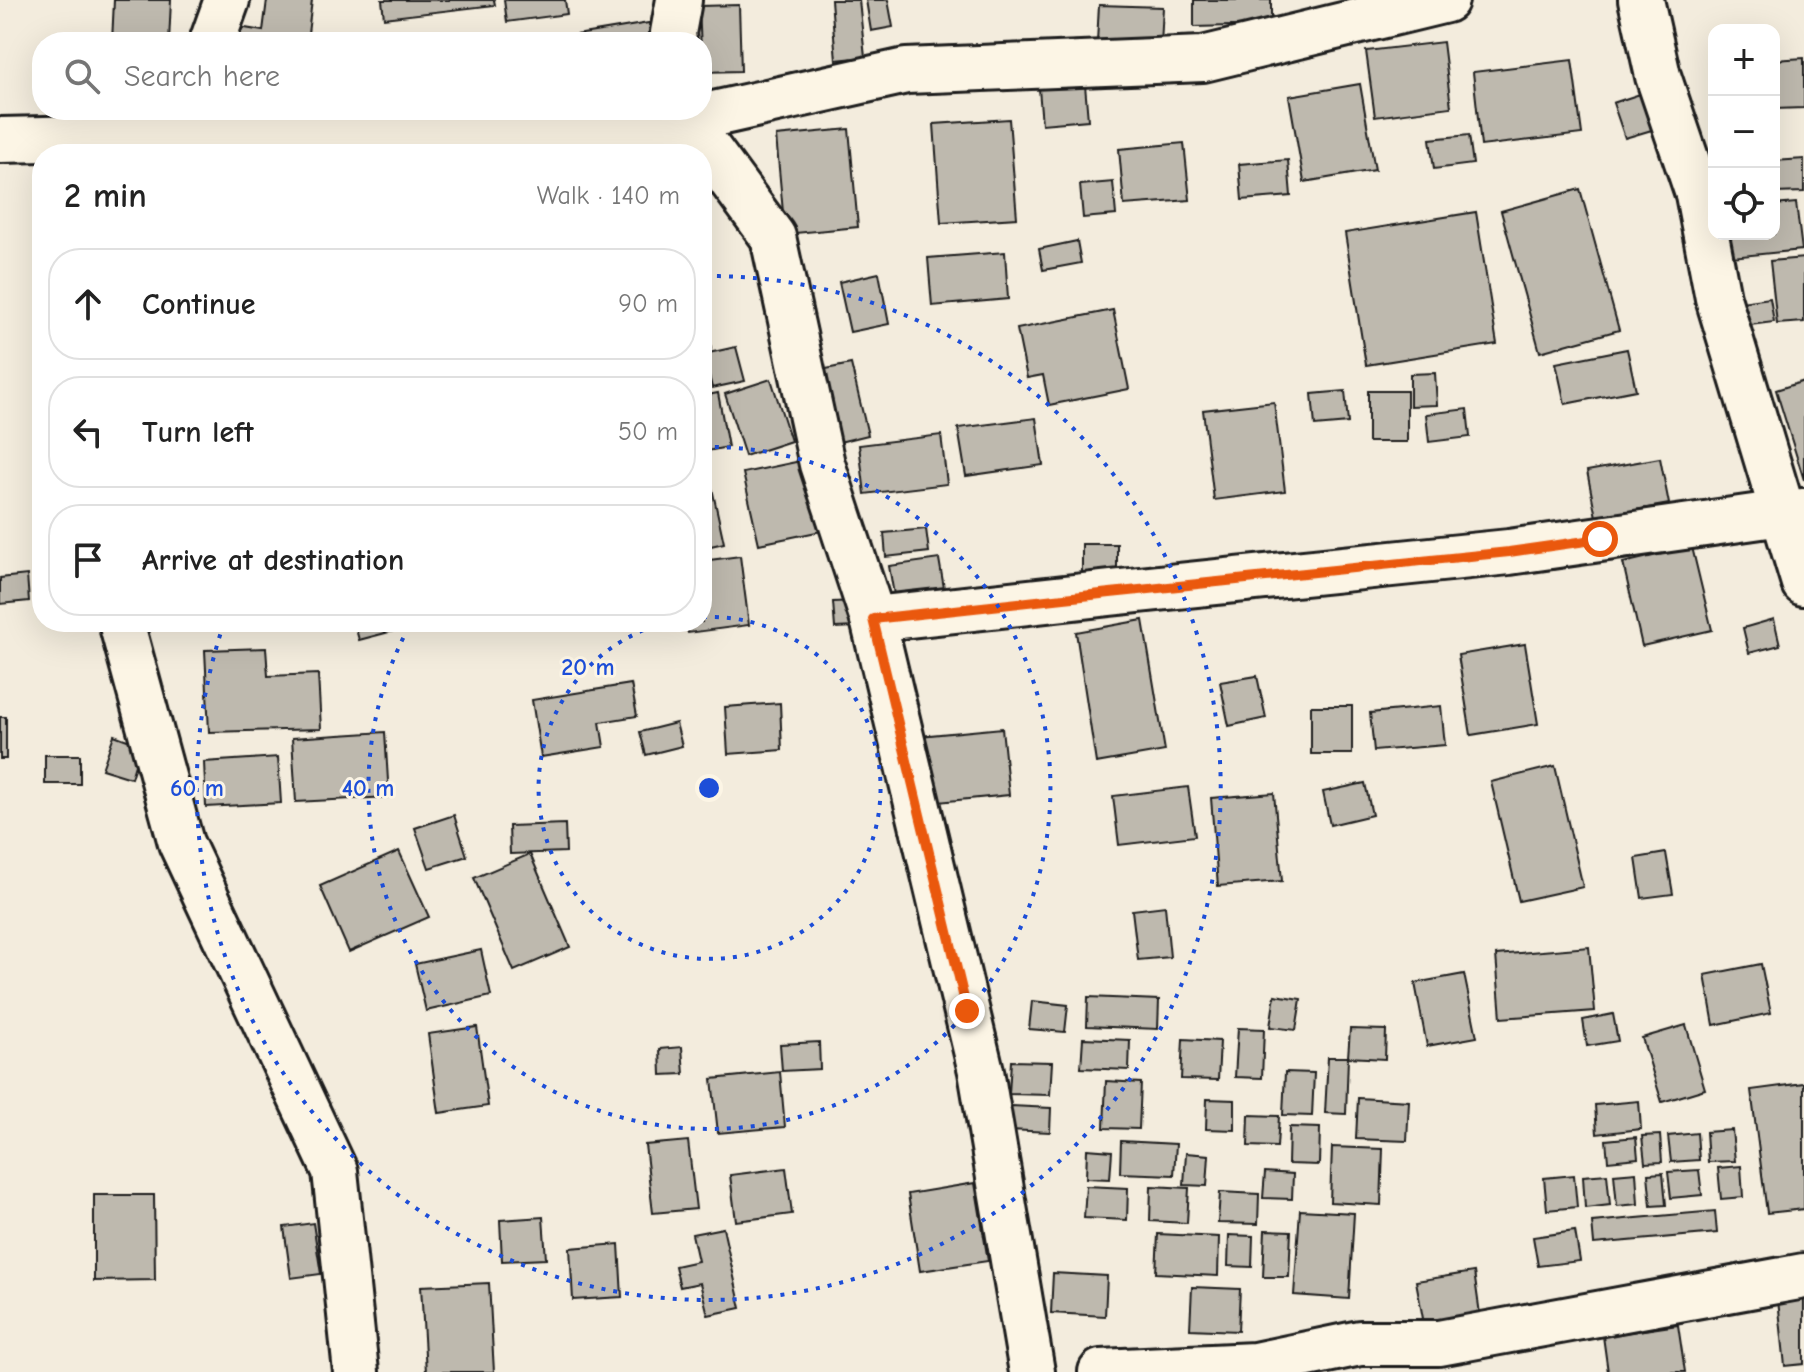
<!DOCTYPE html>
<html lang="en">
<head>
<meta charset="utf-8">
<style>
	body { margin:0; font-family:"Comic Neue",sans-serif; background:#f2f2f2; color:#222 }
	.controls { position:absolute; right:24px; top:24px; display:grid; overflow:hidden; border-radius:16px; box-shadow:0 8px 32px #0002 }
	.controls button { width:72px; height:72px; display:grid; place-items:center; padding:0; border:0; border-bottom:2px solid #e0e0e0; background:#fff; color:#222; font:40px sans-serif }
	.stop { position:absolute; width:24px; height:24px; margin:-18px; border:6px solid #ea580c; border-radius:50%; background:#fff }
	.stop.end { background:#ea580c; border-color:#fff; box-shadow:0 2px 8px #0008 }
	.list { margin:0; padding:0; list-style:none }
	h2 { display:flex; justify-content:space-between; align-items:center; height:104px; margin:0; padding:0 32px; font-size:34px }
	h2 small { font-size:26px; font-weight:400; color:#767676 }
	.list li { display:grid; grid-template-columns:52px 1fr auto; gap:24px; align-items:center; box-sizing:border-box; height:112px; margin:0 16px 16px; padding:0 16px; border:2px solid #e0e0e0; border-radius:32px }
	.list b { display:block; font-size:30px; white-space:nowrap }
	.list em { font-size:26px; font-style:normal; color:#767676 }
	.icon { flex:none; width:44px; height:44px; fill:none; stroke:currentColor; stroke-width:2; stroke-linecap:round; stroke-linejoin:round }
	.map { position:relative; flex:none; width:1804px; height:1372px; overflow:hidden }
	.search { position:absolute; background:#fff; box-shadow:0 8px 32px #0002; left:32px; top:32px; width:680px; height:88px; display:flex; align-items:center; gap:20px; box-sizing:border-box; padding:0 28px; border-radius:32px; color:#767676; font-size:30px }
	.panel { position:absolute; background:#fff; box-shadow:0 8px 32px #0002; left:32px; top:144px; width:680px; height:488px; border-radius:32px }
	.map>svg:first-child { display:block }
	.building { fill:#beb9ae; stroke:#1c1c1c; stroke-width:2 }
	.lines { fill:none; stroke-linecap:round; stroke-linejoin:round }
	.street-casing { stroke:#1c1c1c; stroke-width:50 }
	.street { stroke:#fcf5e5; stroke-width:44 }
	.route { stroke:#ea580c; stroke-width:10 }
	.ring { fill:none; stroke:#1d4ed8; stroke-width:4; stroke-dasharray:4 8 }
	.centre { fill:#1d4ed8; stroke:#fcf5e5; stroke-width:4 }
	.ring-label { font-size:24px; text-anchor:middle; font-weight:bold; fill:#1d4ed8; stroke:#fcf5e5; stroke-width:6; stroke-linejoin:round; paint-order:stroke }
</style>
</head>
<body>
<div class="map">
<svg width="1804" height="1372" viewBox="0 0 1804 1372">
	<rect width="100%" height="100%" fill="#f3ecdd"/>
	<filter id="ink" filterUnits="userSpaceOnUse"><feTurbulence type="fractalNoise" baseFrequency=".0125" numOctaves="2"/><feDisplacementMap in="SourceGraphic" scale="16" xChannelSelector="R" yChannelSelector="G"/><feConvolveMatrix kernelMatrix="1 2 1 2 8 2 1 2 1" color-interpolation-filters="sRGB"/></filter>
	<g filter="url(#ink)">
		<g class="building">
			<path d="M114,0H171L169,42H112Z"/>
			<path d="M267,0H312L307,42H238L239,27L263,31Z"/>
			<path d="M382,0H494L495,5L384,18Z"/>
			<path d="M504,0H565L567,14L507,22Z"/>
			<path d="M831,0H859L865,57L836,60Z"/>
			<path d="M866,0H888L893,27L871,31Z"/>
			<path d="M1194,0H1271V25L1194,27Z"/>
			<path d="M739,5L741,71L702,72L699,6Z"/>
			<path d="M1099,5L1163,7L1161,45L1097,42Z"/>
			<path d="M667,20L671,42H534Z"/>
			<path d="M459,37V42H388V40Z"/>
			<path d="M1443,42L1451,107L1375,117L1366,51Z"/>
			<path d="M1804,58V108L1774,109V60Z"/>
			<path d="M1572,60L1582,134L1481,146L1473,72Z"/>
			<path d="M1084,73L1088,120L1042,124L1038,77Z"/>
			<path d="M1360,84L1375,170L1304,182L1289,96Z"/>
			<path d="M1643,93L1655,129L1625,138L1613,103Z"/>
			<path d="M1009,119L1017,218L941,223L934,124Z"/>
			<path d="M849,129L858,227L785,234L776,136Z"/>
			<path d="M1469,135L1473,164L1434,169L1430,139Z"/>
			<path d="M1184,143L1190,200L1124,205L1119,149Z"/>
			<path d="M1804,159V192L1774,193V161Z"/>
			<path d="M1288,160L1291,196L1242,200L1239,164Z"/>
			<path d="M1113,182L1116,215L1083,218L1080,185Z"/>
			<path d="M1580,189L1619,330L1540,352L1501,211Z"/>
			<path d="M1796,203L1802,250L1732,257V253L1721,254L1719,234H1774V205Z"/>
			<path d="M1476,212L1497,344L1366,365L1345,233Z"/>
			<path d="M1077,241L1081,263L1043,270L1039,249Z"/>
			<path d="M1005,252L1008,299L932,306L928,258Z"/>
			<path d="M1804,258V322L1777,324L1770,261Z"/>
			<path d="M879,273L889,324L850,332L839,282Z"/>
			<path d="M1770,298L1774,322L1743,326L1740,302Z"/>
			<path d="M1113,310L1129,389L1049,405L1043,375L1027,378L1017,329Z"/>
			<path d="M708,319L711,349L702,350V320Z"/>
			<path d="M736,347L745,381L712,388L704,354Z"/>
			<path d="M1627,349L1636,390L1565,404L1556,363Z"/>
			<path d="M851,364L868,435L827,445L811,372Z"/>
			<path d="M1435,373L1437,405L1410,406V374Z"/>
			<path d="M771,379L791,441L745,456L725,394Z"/>
			<path d="M1804,381V480L1776,390Z"/>
			<path d="M1345,391L1348,423L1315,426L1312,394Z"/>
			<rect x="1368" y="391" width="39" height="51"/>
			<path d="M718,393L728,447L702,452V396Z"/>
			<path d="M1274,402L1285,491L1214,500L1203,410Z"/>
			<path d="M1467,409L1470,437L1429,442L1426,414Z"/>
			<path d="M1036,418L1043,465L966,476L958,428Z"/>
			<path d="M941,435L947,484L865,494L859,445Z"/>
			<path d="M815,458L831,529L759,544L743,473Z"/>
			<path d="M1660,458L1669,504L1596,517L1587,471Z"/>
			<path d="M710,479L724,543L702,548V481Z"/>
			<path d="M926,529L929,552L886,557L884,533Z"/>
			<rect x="1082" y="544" width="35" height="28"/>
			<path d="M1692,547L1712,630L1642,646L1623,563Z"/>
			<path d="M740,556L749,625L688,633L686,622H702V561Z"/>
			<path d="M939,559L944,588L894,595L889,566Z"/>
			<path d="M27,575L29,601L0,604V578Z"/>
			<path d="M854,601L856,627L835,628L833,602Z"/>
			<path d="M1774,619L1780,645L1749,653L1743,628Z"/>
			<path d="M1143,620L1165,751L1096,763L1076,632Z"/>
			<path d="M354,622H410L412,626L359,640Z"/>
			<path d="M1525,644L1538,724L1471,735L1458,655Z"/>
			<path d="M266,648L268,676L318,674L321,729L209,732L205,650Z"/>
			<path d="M1257,676L1266,718L1229,726L1220,682Z"/>
			<path d="M631,684L637,716L600,722L604,747L541,757L532,700Z"/>
			<path d="M780,703L782,750L728,754L725,707Z"/>
			<rect x="1311" y="706" width="41" height="48"/>
			<path d="M1441,706L1445,745L1374,751L1370,713Z"/>
			<rect x="0" y="717" width="6" height="42"/>
			<path d="M676,723L682,746L646,755L640,732Z"/>
			<path d="M1002,728L1009,795L928,803L920,736Z"/>
			<path d="M385,732L389,797L296,802L292,738Z"/>
			<path d="M114,735L141,745L131,778L102,769Z"/>
			<rect x="45" y="755" width="35" height="29"/>
			<path d="M278,757L281,803L206,807L204,762Z"/>
			<path d="M1555,766L1583,887L1519,901L1491,782Z"/>
			<path d="M1365,783L1372,815L1330,825L1323,792Z"/>
			<path d="M1188,787L1195,836L1119,845L1113,796Z"/>
			<path d="M1274,793L1282,881L1218,886L1211,798Z"/>
			<path d="M454,815L467,856L429,868L415,828Z"/>
			<path d="M565,824L566,852L510,854L509,826Z"/>
			<path d="M399,851L429,917L349,952L320,886Z"/>
			<path d="M1666,853L1673,894L1642,898L1636,858Z"/>
			<path d="M530,854L570,947L514,971L474,878Z"/>
			<path d="M1165,906L1170,957L1138,960L1132,910Z"/>
			<path d="M1589,947L1595,1011L1501,1018L1496,955Z"/>
			<path d="M481,950L491,996L426,1011L415,964Z"/>
			<path d="M1761,964L1771,1013L1714,1025L1705,975Z"/>
			<path d="M1464,974L1477,1037L1427,1046L1415,983Z"/>
			<path d="M1275,995L1301,999L1296,1030L1270,1027Z"/>
			<path d="M1088,997L1159,1000L1158,1029L1087,1026Z"/>
			<path d="M1032,1001L1068,1005L1065,1032L1029,1029Z"/>
			<path d="M1613,1014L1618,1041L1587,1046L1583,1020Z"/>
			<path d="M1686,1025L1705,1089L1662,1102L1642,1038Z"/>
			<path d="M477,1027L488,1106L439,1113L428,1034Z"/>
			<path d="M1238,1028L1264,1029L1262,1078L1235,1077Z"/>
			<path d="M1350,1029L1386,1030L1385,1059L1348,1057Z"/>
			<path d="M1083,1038L1130,1040L1129,1070L1081,1068Z"/>
			<path d="M1183,1039L1220,1041L1218,1080L1181,1079Z"/>
			<path d="M819,1042L820,1069L782,1071L780,1044Z"/>
			<path d="M682,1047L684,1074L661,1075L660,1049Z"/>
			<path d="M1328,1057H1348L1346,1114L1325,1113Z"/>
			<path d="M1011,1061L1052,1062L1050,1095L1009,1094Z"/>
			<path d="M780,1072L785,1127L718,1133L712,1079Z"/>
			<path d="M1285,1072L1314,1073L1312,1116L1283,1115Z"/>
			<path d="M1106,1081L1141,1083L1139,1129L1104,1128Z"/>
			<path d="M1804,1083V1209L1767,1213L1751,1090Z"/>
			<path d="M1358,1098L1409,1101L1407,1141L1356,1139Z"/>
			<path d="M1207,1099L1235,1100V1130L1206,1129Z"/>
			<path d="M1639,1101L1641,1129L1597,1134L1595,1105Z"/>
			<path d="M1011,1106L1051,1108L1050,1132L1009,1130Z"/>
			<path d="M1249,1115L1279,1116L1277,1147L1248,1146Z"/>
			<path d="M1289,1127L1320,1128L1319,1165L1288,1164Z"/>
			<path d="M1732,1130L1735,1161L1708,1162L1706,1132Z"/>
			<path d="M1697,1133L1699,1160L1671,1162L1668,1136Z"/>
			<path d="M1660,1135L1662,1162L1645,1163L1642,1136Z"/>
			<path d="M1636,1137L1638,1158L1608,1161L1606,1140Z"/>
			<path d="M688,1141L696,1209L653,1213L645,1145Z"/>
			<path d="M1121,1141L1176,1144L1174,1175L1120,1173Z"/>
			<path d="M1332,1147L1383,1149L1381,1205L1330,1202Z"/>
			<path d="M1087,1149L1112,1151L1110,1179L1086,1178Z"/>
			<path d="M1186,1153L1209,1155L1207,1186L1184,1185Z"/>
			<path d="M1741,1166L1743,1197L1721,1199L1718,1168Z"/>
			<path d="M786,1168L792,1214L736,1221L730,1175Z"/>
			<path d="M1699,1170L1702,1195L1671,1198L1668,1172Z"/>
			<path d="M1265,1172L1293,1174L1292,1199L1263,1198Z"/>
			<path d="M1636,1172L1638,1204L1617,1206L1614,1174Z"/>
			<path d="M1663,1173L1666,1205L1651,1206L1648,1174Z"/>
			<path d="M1607,1174L1610,1205L1585,1208L1583,1176Z"/>
			<path d="M1574,1175L1577,1207L1547,1210L1544,1178Z"/>
			<path d="M975,1183L988,1261L920,1271L908,1194Z"/>
			<path d="M1086,1186L1128,1188L1127,1220L1084,1218Z"/>
			<path d="M1151,1186L1189,1188L1187,1223L1150,1221Z"/>
			<path d="M1220,1192L1259,1194L1258,1224L1218,1223Z"/>
			<path d="M94,1195H154L155,1280L94,1281Z"/>
			<path d="M1300,1210L1354,1213L1349,1299L1294,1295Z"/>
			<path d="M1715,1211L1717,1233L1594,1244L1592,1222Z"/>
			<path d="M543,1217L546,1259L502,1261L500,1220Z"/>
			<path d="M313,1223L321,1274L291,1278L284,1227Z"/>
			<path d="M723,1228L741,1308L708,1315L700,1283L680,1287L675,1266L698,1261L692,1234Z"/>
			<path d="M1265,1230L1291,1231L1289,1277H1263Z"/>
			<path d="M1575,1231L1580,1261L1538,1266L1533,1237Z"/>
			<path d="M1158,1234L1219,1237L1218,1276L1156,1273Z"/>
			<path d="M1229,1235L1253,1236L1252,1267L1228,1266Z"/>
			<path d="M619,1244L622,1297L573,1300L570,1248Z"/>
			<path d="M1474,1272L1480,1314L1424,1324L1416,1281Z"/>
			<path d="M1053,1273L1107,1276L1105,1316L1051,1313Z"/>
			<path d="M489,1283L494,1372H426L421,1286Z"/>
			<path d="M1192,1287L1240,1289L1238,1331L1190,1329Z"/>
			<path d="M1804,1297V1364L1785,1366L1778,1300Z"/>
			<path d="M1678,1325L1685,1372H1608L1603,1336Z"/>
		</g>
		<g class="lines">
			<defs>
				<g id="street">
					<path d="M1641,0L1658,76L1698,194L1718,298L1804,583"/>
					<path d="M212,42L227,0"/>
					<path d="M674,42L673,33L679,0"/>
					<path d="M685,110L687,120L773,237L822,464L873,619L981,1071L1032,1372"/>
					<path d="M0,140L180,136L272,130L473,138L687,120L906,71L1203,59L1446,0"/>
					<path d="M873,619L1110,593L1509,552L1782,513L1804,511"/>
					<path d="M121,622L181,843L335,1171L356,1372"/>
					<path d="M1101,1372L1255,1365L1360,1343H1439L1804,1276"/>
				</g>
			</defs>
			<use href="#street" class="street-casing"/>
			<use href="#street" class="street"/>
		</g>
	</g>
	<g class="lines" filter="url(#ink)">
		<path class="route" d="M967,1011L873,619L1110,593L1509,552L1600,539"/>
	</g>
	<g class="ring">
		<path d="M703 617A171 171 0 1 1 668 622"/>
		<path d="M703 447A341 341 0 1 1 411 623"/>
		<path d="M705 276A512 512 0 1 1 223 626"/>
	</g>
	<circle cx="709" cy="788" r="12" class="centre"/>
	<g class="ring-label">
		<text x="588" y="675">20 m</text>
		<text x="368" y="796">40 m</text>
		<text x="197" y="796">60 m</text>
	</g>
</svg>
<div class="controls">
<button>+</button>
<button>−</button>
<button><svg class="icon" aria-label="locate" viewBox="0 0 24 24"><circle cx="12" cy="12" r="6"/><path d="M12 2v4M12 18v4M2 12h4M18 12h4"/></svg></button>
</div>
<div class="stop" style="left:1600px;top:539px"></div>
<div class="stop end" style="left:967px;top:1011px"></div>
<div class="search"><svg class="icon" aria-label="search" viewBox="0 0 24 24"><circle cx="10" cy="10" r="6"/><path d="M15 15l6 6"/></svg>Search here</div>
<section class="panel">
<h2>2 min<small>Walk · 140 m</small></h2>
<ul class="list">
<li><svg class="icon" aria-label="ahead" viewBox="0 0 24 24"><path d="M12 20V5M6 11l6-6 6 6"/></svg><div><b>Continue</b></div><em>90 m</em></li>
<li><svg class="icon" aria-label="left" viewBox="0 0 24 24"><path d="M17 20v-9H6M10 6l-5 5 5 5"/></svg><div><b>Turn left</b></div><em>50 m</em></li>
<li><svg class="icon" aria-label="arrive" viewBox="0 0 24 24"><path d="M6 21V4h12l-3 4 3 4H6"/></svg><div><b>Arrive at destination</b></div></li>
</ul>
</section>
</div>
</body>
</html>
